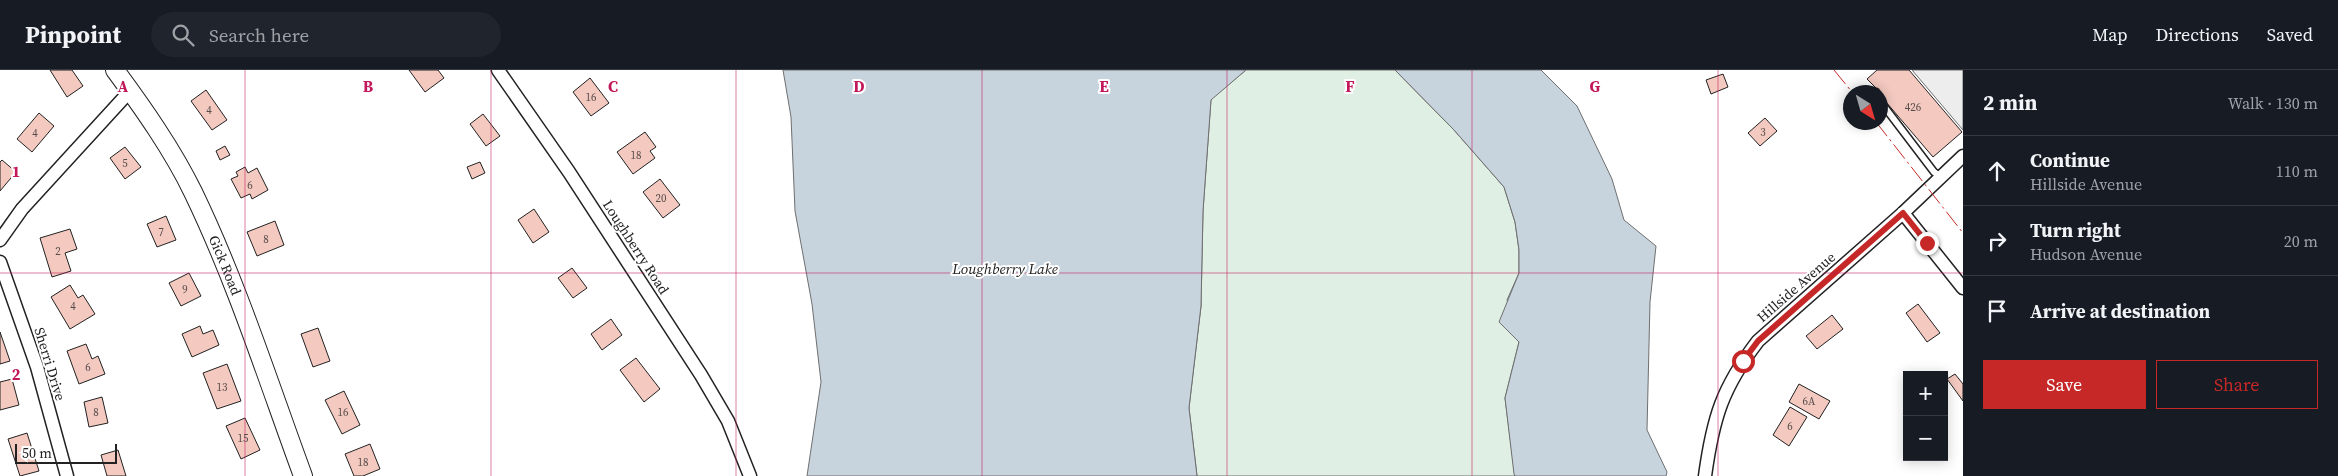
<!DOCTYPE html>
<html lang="en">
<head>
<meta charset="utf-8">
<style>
	body { margin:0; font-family:"Source Serif 4",serif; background:#20242c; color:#f1f3f6 }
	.controls { position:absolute; right:15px; bottom:15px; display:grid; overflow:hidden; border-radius:0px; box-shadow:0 2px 12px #0003 }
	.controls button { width:45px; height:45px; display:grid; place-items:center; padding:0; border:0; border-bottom:1px solid #363941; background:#171b24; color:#f1f3f6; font:25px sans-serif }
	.compass { position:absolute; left:1843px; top:15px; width:45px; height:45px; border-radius:50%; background:#171b24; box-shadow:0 2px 12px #0003; rotate:143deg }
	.scale { position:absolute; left:15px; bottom:12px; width:102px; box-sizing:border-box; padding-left:5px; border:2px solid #222; border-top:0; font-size:14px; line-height:18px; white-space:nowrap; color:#222; -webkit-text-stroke:4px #fff; paint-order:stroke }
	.stop { position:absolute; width:15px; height:15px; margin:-11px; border:4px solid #c62828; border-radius:50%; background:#fff }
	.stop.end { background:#c62828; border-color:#fff; box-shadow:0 1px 5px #0008 }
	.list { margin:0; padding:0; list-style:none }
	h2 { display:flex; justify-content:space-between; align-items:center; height:65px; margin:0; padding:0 20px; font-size:21px }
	h2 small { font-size:16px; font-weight:400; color:#9ea1a6 }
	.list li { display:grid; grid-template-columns:32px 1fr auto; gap:15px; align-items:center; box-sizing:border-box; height:70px; padding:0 20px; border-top:1px solid #363941 }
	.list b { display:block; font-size:19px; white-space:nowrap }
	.list p { margin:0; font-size:16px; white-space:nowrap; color:#9ea1a6 }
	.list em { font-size:16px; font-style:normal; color:#9ea1a6 }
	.actions { display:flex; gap:10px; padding:15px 20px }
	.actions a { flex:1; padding:11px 0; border:1px solid #c62828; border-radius:0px; text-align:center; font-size:18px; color:#c62828 }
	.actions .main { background:#c62828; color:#fff }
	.icon { flex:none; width:28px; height:28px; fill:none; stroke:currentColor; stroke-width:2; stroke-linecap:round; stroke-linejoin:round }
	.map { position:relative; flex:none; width:1963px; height:406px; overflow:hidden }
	header { display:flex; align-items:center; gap:30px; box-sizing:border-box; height:70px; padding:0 25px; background:#171b24; border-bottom:1px solid #363941 }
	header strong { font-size:24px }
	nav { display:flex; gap:28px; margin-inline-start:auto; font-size:18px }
	.search { width:350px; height:45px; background:#20242c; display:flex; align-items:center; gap:12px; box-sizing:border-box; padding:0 18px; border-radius:28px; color:#9ea1a6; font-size:19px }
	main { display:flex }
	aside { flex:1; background:#171b24 }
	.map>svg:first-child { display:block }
	.green { fill:#e0efe3; stroke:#6f6f6f }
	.parking { fill:#ededed; stroke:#6f6f6f }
	.water { fill:#c7d3dd; stroke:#6f6f6f }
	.building { fill:#f3c9c0; stroke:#222 }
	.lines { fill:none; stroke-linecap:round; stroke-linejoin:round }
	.lane-casing { stroke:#222; stroke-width:9 }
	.street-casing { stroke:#222; stroke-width:15 }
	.secondary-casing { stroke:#222; stroke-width:20 }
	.lane { stroke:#fff; stroke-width:6 }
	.street { stroke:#fff; stroke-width:12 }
	.secondary { stroke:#fff; stroke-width:18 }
	.power { stroke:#c62828; stroke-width:1; stroke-dasharray:18 4 2.5 4; stroke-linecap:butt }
	.route { stroke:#c62828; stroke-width:6 }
	.grid { fill:none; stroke:#c2185b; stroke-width:1; stroke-opacity:0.55 }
	.labels { text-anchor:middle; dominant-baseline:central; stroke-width:4; stroke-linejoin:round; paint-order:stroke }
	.number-label { font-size:11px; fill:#564c4a }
	.street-label { font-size:14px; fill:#222; stroke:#fff }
	.water-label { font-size:15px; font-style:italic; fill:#222; stroke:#fff }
	.grid-label { font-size:16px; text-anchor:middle; font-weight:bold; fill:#c2185b; stroke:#fff; stroke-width:4; stroke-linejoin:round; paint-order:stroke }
</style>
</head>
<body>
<header>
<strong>Pinpoint</strong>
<div class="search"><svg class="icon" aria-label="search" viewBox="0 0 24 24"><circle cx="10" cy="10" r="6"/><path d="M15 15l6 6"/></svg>Search here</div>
<nav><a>Map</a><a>Directions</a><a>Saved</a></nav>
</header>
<main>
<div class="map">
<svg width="1963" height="406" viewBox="0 0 1963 406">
	<rect width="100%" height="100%" fill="#fff"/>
	<path class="green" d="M1246,0H1395L1454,60L1504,117L1515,152L1519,180V203L1507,230L1519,272L1505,328L1515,406H1197L1189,338L1201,236L1203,141L1211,29Z"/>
	<path class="parking" d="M1912,0H1963V60Z"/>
	<g class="water">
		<path d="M783,0H1246L1211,30L1203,141L1201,236L1189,338L1197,406H807L821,312L812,234L795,141L791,47Z"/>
		<path d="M1395,0H1541L1577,36L1612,109L1624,150L1656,176L1650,232L1647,360L1667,402L1666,406H1515L1514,404L1505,328L1519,272L1499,252L1519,203V180L1515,152L1504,117L1454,60Z"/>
	</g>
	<g class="building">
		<path d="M50,0H72L83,16L67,27Z"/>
		<path d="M409,0H438L444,8L425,22Z"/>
		<path d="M1877,0H1909L1962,62L1933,87L1880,25V22L1867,9Z"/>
		<path d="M1723,4L1728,17L1711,24L1706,10Z"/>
		<path d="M590,8L609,33L591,46L573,22Z"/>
		<path d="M206,20L227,50L212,60L191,31Z"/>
		<path d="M39,43L54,56L32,82L17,69Z"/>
		<path d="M483,44L500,66L486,76L470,54Z"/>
		<path d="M1765,48L1777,61L1760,76L1748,63Z"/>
		<path d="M645,62L656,77L650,81L655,88L633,104L617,82Z"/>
		<path d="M225,76L230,85L220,90L216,81Z"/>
		<path d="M125,77L141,97L125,109L110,88Z"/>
		<path d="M2,90L16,102L0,121V92Z"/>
		<path d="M480,92L485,103L472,109L467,97Z"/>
		<path d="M245,97L248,103L257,98L268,120L252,129L250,124L241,128L231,109L238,106L236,102Z"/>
		<path d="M660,109L680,135L663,148L643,122Z"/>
		<path d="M534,139L549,162L533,173L518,150Z"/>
		<path d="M166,146L176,170L157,177L147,154Z"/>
		<path d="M275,151L284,175L257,186L247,162Z"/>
		<path d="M70,159L77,179L65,183L71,201L52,207L40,168Z"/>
		<path d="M572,198L587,218L573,228L558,208Z"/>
		<path d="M189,203L201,226L181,236L169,213Z"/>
		<path d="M70,215L78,228L83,225L95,244L70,259L51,227Z"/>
		<path d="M1918,234L1940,263L1927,272L1906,243Z"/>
		<path d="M1832,245L1843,259L1817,279L1806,266Z"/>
		<path d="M611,249L622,265L602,280L591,264Z"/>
		<path d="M200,256L203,264L213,260L219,275L192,287L182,264Z"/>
		<path d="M318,258L330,291L313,297L301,264Z"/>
		<path d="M0,262L10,291L0,294Z"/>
		<path d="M86,274L92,289L98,286L105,304L79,314L67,281Z"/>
		<path d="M636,288L660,319L644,332L620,300Z"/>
		<path d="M227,294L241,331L217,339L203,303Z"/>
		<path d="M1955,304L1963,314V331L1947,309Z"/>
		<path d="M12,309L19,335L0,340V312Z"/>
		<path d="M1799,314L1830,331L1819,349L1789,332Z"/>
		<path d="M344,321L360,355L342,364L325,330Z"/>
		<path d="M102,327L108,353L89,357L84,332Z"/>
		<path d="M1790,337L1807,347L1789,376L1773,365Z"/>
		<path d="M245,348L260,380L241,389L226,356Z"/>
		<path d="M27,363L39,401L20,406L8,369Z"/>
		<path d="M370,374L380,399L363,406H354L345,384Z"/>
		<path d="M118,380L126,406H107L101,385Z"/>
	</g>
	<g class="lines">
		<defs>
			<g id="lane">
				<path d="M1875,22H1876"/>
				<path d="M1880,31L1934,102L1940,106"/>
			</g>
			<g id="street">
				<path d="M498,0L569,102L701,305L728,351L750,406"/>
				<path d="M1903,143L1963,218"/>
				<path d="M0,170L22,139L130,21"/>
				<path d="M0,192L37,297L67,406"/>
				<path d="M1705,406C1713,348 1722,318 1758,271L1903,143L1963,86"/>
			</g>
			<g id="secondary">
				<path id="s1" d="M115,0C143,38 172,79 193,122C237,213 268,311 303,406"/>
			</g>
		</defs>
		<use href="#lane" class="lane-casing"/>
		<use href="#street" class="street-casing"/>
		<use href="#secondary" class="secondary-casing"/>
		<use href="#lane" class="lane"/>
		<use href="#street" class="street"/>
		<use href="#secondary" class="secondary"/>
		<g class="power">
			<path d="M1834,0L1852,22"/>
			<path d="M1876,52L1963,163"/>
		</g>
	</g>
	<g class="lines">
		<path class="route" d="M1743,291L1758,271L1903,143L1927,173"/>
	</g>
	<path class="grid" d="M245,0V406M491,0V406M736,0V406M982,0V406M1227,0V406M1472,0V406M1718,0V406M0,203H1963"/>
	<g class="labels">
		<g class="number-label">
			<text x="591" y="27">16</text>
			<text x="1913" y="37">426</text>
			<text x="209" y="40">4</text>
			<text x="1763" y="62">3</text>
			<text x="35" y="63">4</text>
			<text x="636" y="85">18</text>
			<text x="125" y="93">5</text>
			<text x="250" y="115">6</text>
			<text x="661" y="128">20</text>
			<text x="161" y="162">7</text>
			<text x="266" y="169">8</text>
			<text x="58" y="181">2</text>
			<text x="185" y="219">9</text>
			<text x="73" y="236">4</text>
			<text x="88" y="297">6</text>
			<text x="222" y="317">13</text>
			<text x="1809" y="331">6A</text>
			<text x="96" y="342">8</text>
			<text x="343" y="342">16</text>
			<text x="1790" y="356">6</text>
			<text x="243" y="368">15</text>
			<text x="363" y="392">18</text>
		</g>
		<g class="street-label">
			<text transform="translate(636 177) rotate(57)">Loughberry Road</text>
			<text stroke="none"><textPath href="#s1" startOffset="225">Gick Road</textPath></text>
			<text transform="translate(1796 217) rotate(-41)">Hillside Avenue</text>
			<text transform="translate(50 294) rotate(73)">Sherri Drive</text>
		</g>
		<g class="water-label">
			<text x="1005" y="198">Loughberry Lake</text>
		</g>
	</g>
	<g class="grid-label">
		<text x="123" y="22">A</text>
		<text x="368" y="22">B</text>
		<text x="613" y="22">C</text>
		<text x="859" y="22">D</text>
		<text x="1104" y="22">E</text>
		<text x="1350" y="22">F</text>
		<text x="1595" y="22">G</text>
		<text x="16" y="107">1</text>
		<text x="16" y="310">2</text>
	</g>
</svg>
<div class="controls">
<button>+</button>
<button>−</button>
</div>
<svg class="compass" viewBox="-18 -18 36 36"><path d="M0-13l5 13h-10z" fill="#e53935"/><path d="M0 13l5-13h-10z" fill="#9ea1a6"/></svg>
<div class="scale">50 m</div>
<div class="stop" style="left:1743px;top:291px"></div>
<div class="stop end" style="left:1927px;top:173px"></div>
</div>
<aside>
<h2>2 min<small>Walk · 130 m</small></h2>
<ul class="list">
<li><svg class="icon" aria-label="ahead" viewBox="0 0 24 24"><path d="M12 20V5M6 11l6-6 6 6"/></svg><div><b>Continue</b><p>Hillside Avenue</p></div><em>110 m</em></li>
<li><svg class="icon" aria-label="right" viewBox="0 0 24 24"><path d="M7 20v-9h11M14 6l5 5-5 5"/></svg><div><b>Turn right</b><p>Hudson Avenue</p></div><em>20 m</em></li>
<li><svg class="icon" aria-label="arrive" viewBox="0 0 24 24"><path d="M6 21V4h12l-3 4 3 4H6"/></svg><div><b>Arrive at destination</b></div></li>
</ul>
<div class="actions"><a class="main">Save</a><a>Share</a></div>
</aside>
</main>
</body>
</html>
